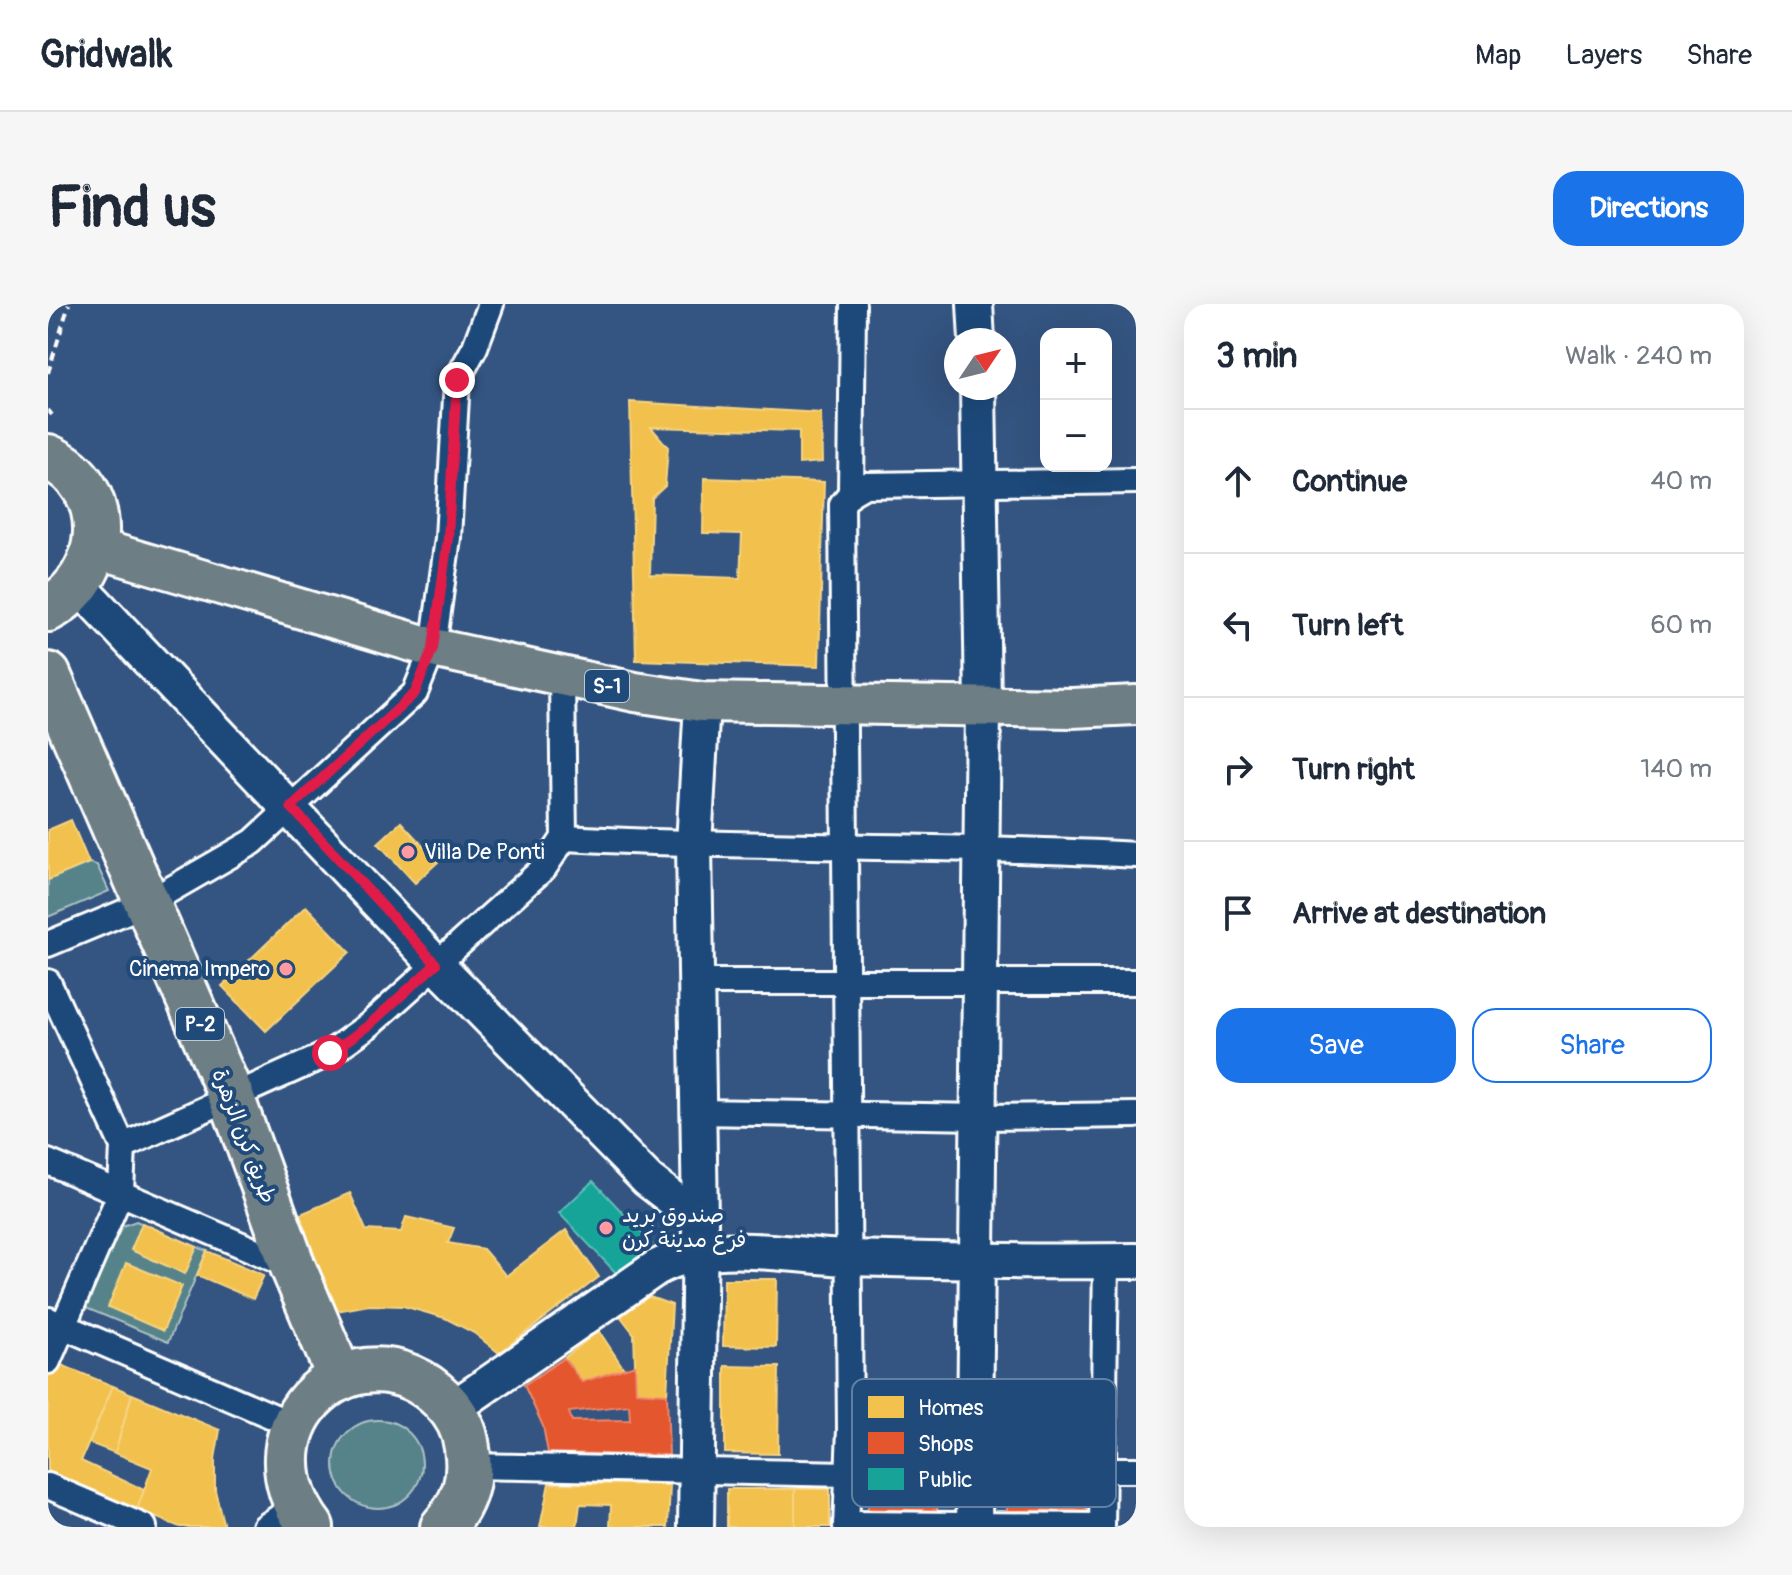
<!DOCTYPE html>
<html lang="en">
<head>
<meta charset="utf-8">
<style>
	body { margin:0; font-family:Pangolin,"Playpen Sans Arabic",sans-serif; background:#f6f6f7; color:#1f2937 }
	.controls { position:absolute; right:24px; top:24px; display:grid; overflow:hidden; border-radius:16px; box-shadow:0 8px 32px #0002 }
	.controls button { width:72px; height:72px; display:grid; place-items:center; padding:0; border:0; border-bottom:2px solid #e0e1e3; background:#fff; color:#1f2937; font:40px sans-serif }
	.compass { position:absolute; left:896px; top:24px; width:72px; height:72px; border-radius:50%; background:#fff; box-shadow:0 8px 32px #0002; rotate:55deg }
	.stop { position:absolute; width:24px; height:24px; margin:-18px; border:6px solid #e11d48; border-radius:50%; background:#fff }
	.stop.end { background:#e11d48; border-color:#fff; box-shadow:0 2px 8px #0008 }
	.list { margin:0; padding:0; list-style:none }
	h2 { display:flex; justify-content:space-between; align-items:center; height:104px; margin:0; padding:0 32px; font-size:34px }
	h2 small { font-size:26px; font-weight:400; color:#747a83 }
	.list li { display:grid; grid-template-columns:52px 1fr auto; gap:24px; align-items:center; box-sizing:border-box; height:144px; padding:0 32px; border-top:2px solid #e0e1e3 }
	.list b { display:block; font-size:30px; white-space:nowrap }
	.list em { font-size:26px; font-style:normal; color:#747a83 }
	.actions { display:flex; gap:16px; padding:24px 32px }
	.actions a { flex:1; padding:18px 0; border:2px solid #1a73e8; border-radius:24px; text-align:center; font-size:28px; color:#1a73e8 }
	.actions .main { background:#1a73e8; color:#fff }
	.icon { flex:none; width:44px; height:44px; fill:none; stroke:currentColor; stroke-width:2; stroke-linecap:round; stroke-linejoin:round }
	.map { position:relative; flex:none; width:1088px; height:1223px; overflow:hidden; border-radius:24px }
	header { display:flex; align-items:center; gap:48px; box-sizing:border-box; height:112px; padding:0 40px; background:#fff; border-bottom:2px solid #e0e1e3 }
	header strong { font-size:38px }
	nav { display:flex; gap:44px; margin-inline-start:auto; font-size:28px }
	.intro { display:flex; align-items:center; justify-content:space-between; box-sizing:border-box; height:192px; padding:0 48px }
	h1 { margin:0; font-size:56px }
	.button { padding:20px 36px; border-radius:24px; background:#1a73e8; color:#fff; font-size:28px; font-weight:700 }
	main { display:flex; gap:48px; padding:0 48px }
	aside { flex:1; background:#fff; border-radius:24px; box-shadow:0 8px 32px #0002 }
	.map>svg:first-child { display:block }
	.green { fill:#57838a; stroke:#abc1c4; stroke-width:2 }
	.homes { fill:#f2c14e; stroke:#f6d483; stroke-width:2 }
	.shops { fill:#e4572e; stroke:#ec896d; stroke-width:2; fill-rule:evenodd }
	.public { fill:#17a398; stroke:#5dbfb7; stroke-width:2 }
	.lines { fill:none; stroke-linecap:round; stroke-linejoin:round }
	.street-casing { stroke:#fff; stroke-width:30 }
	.secondary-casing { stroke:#fff; stroke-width:40 }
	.primary-casing { stroke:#fff; stroke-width:44 }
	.highway-casing { stroke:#fff; stroke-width:50 }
	.path { stroke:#fff; stroke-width:4; stroke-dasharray:8 6; stroke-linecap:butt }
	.street { stroke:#1f4a7a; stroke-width:24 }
	.secondary { stroke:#1f4a7a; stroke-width:34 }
	.primary { stroke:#6d7e84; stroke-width:38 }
	.highway { stroke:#6d7e84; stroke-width:44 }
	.route { stroke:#e11d48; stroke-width:10 }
	.poi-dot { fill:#ff9aa2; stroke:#1f4a7a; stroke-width:3 }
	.labels { text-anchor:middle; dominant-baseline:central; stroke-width:8; stroke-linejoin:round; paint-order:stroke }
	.shield { fill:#1f4a7a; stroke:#bcc9d7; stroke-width:2 }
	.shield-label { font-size:20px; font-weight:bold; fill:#fff }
	.poi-label { font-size:22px; fill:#fff; stroke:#1f4a7a; text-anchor:start }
	.street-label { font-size:22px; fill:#fff; stroke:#1f4a7a }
	.key { fill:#1f4a7a; stroke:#6280a2; stroke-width:2 }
	.key-label { font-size:22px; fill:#fff }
</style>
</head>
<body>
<header>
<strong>Gridwalk</strong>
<nav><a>Map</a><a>Layers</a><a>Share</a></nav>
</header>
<div class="intro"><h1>Find us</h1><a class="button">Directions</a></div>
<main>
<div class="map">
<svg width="1088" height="1223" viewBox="0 0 1088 1223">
	<rect width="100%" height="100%" fill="#345481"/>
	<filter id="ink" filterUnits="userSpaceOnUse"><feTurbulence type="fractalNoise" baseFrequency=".0125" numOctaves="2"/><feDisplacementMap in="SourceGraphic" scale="16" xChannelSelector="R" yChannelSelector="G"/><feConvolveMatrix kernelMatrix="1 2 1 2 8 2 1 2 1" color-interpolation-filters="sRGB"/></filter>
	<g filter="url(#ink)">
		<g class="green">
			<path d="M41,559L49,561L61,587L0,613V576Z"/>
			<path d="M88,917L159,947L120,1038L33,1002L63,926Z"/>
			<circle cx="330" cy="1160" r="44"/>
		</g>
		<g class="homes">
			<path d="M582,98L773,109L774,158L751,160V127L603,123L620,143L617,182L604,194L602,271L692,274L694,230L655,229L656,174L776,178L771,362L588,356Z"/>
			<path d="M23,516L41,559L0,576V526Z"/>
			<path d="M353,518L390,558L367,579L330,539Z"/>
			<path d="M258,602L302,648L218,727L174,682Z"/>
			<path d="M302,889L318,926L353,928L358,913L406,924L400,939L435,945L458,972L518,926L551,973L451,1049L426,1029L397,1014L355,1002L321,1001L288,1007L248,912Z"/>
			<path d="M94,919L149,943L137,970L83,946Z"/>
			<path d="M159,947L216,971L205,995L149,971Z"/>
			<path d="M78,959L134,982L115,1027L60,1003Z"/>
			<path d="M676,975H729L728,1043L675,1042Z"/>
			<path d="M599,992L624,1001L619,1090L588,1088L586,1030L573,1013Z"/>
			<path d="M551,1027L576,1065L534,1078L516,1054Z"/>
			<path d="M6,1058L65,1082L33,1157L96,1186L89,1206L0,1167V1073Z"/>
			<path d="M677,1062L731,1063L730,1150L677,1149Z"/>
			<path d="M65,1082L84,1090L67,1149L41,1139Z"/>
			<path d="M84,1090L172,1126L167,1155V1186L176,1223H132L89,1206L104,1164L67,1149Z"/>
			<path d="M501,1179L622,1181L620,1223H562L563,1201L532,1200L529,1223H492Z"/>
			<rect x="679" y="1185" width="68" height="38"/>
			<rect x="747" y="1185" width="35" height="38"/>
		</g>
		<g class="shops">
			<path d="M516,1054L534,1078L587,1061L588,1088L619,1090L621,1151L500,1149L495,1122L476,1081ZM581,1101L582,1116L524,1117L521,1108Z"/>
			<path d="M822,1148L891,1150L889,1207L820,1205Z"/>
			<path d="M1037,1149L1038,1206L959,1207L958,1150Z"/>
		</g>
		<path class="public" d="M545,877L604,940L570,971L511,909Z"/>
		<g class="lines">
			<defs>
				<g id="street">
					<path d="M803,189L805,0"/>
					<path d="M516,534C707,545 897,540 1088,551"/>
					<path d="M0,640L101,598L205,538L367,389L385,344L400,234L409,76L427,43L443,0"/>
					<path d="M0,678L75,842L73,888L0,1057"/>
					<path d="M647,678H1088"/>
					<path d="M648,808L933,813L1088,811"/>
					<path d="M75,842L282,749L321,721L496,564L516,534L514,373"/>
					<path d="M0,858L245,963"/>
					<path d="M1,1016L245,1121"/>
					<path d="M802,1125L1054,1124"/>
					<path d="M422,1162L800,1170"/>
					<path d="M1055,1166H1088"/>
					<path d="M0,1182L96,1223"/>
					<path d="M798,1220L1054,1222"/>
					<path d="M217,1223L248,1202"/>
					<path d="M798,1223L802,1125L794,200L803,189L817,181L1088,177"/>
					<path d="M1054,1223L1058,957"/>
				</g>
				<g id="secondary">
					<path d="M927,0L929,36"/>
					<path d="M31,282L388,660L600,876L652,916"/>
					<path d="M404,1105L608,964C665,933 738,952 800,954C896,957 992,958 1088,957"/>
					<path d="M648,1223L652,916L646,541L654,398"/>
					<path d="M926,1223L935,401L930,84"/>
				</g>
				<path id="primary" d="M48,244L385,344L587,388L654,398L1024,404L1088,401"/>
				<g id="highway">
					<path d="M0,153C68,183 60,273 0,305"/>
					<path d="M0,371L183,792L245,963L292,1074"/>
					<path d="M263,1223C186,1120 311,1013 395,1096C408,1109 417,1126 419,1144C424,1175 416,1200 395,1223"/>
				</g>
			</defs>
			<use href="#street" class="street-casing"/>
			<use href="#secondary" class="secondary-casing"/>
			<use href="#primary" class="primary-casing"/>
			<use href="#highway" class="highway-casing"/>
			<g class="path">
				<path d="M0,69L21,0"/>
				<path d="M0,106L4,111"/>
			</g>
			<use href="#street" class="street"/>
			<use href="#secondary" class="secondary"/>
			<use href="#primary" class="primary"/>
			<use href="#highway" class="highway"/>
		</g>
	</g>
	<g class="lines" filter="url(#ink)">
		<path class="route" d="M282,749L321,721L388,660L243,503L367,389L385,344L400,234L409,76"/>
	</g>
	<g class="poi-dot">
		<circle cx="360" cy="548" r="8"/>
		<circle cx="238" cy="665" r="8"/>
		<circle cx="558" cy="924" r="8"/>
	</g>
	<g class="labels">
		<g class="shield">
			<rect x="537" y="366" width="44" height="32" rx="6"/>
			<rect x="128" y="704" width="48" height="32" rx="6"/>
		</g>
		<g class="shield-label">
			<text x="559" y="382">S-1</text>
			<text x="152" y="720">P-2</text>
		</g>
		<g class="poi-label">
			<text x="376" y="548">Villa De Ponti</text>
			<text x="222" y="665" text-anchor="end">Cinema Impero</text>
			<text x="574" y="911">صندوق بريد<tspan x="574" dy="25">فرع مدينة كرن</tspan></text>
		</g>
		<g class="street-label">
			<text transform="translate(196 832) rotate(69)">طريق كرن الزهرة</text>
		</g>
	</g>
	<rect x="804" y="1075" width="264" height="128" rx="12" class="key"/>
	<rect x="820" y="1092" width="36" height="22" fill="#f2c14e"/>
	<rect x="820" y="1128" width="36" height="22" fill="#e4572e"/>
	<rect x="820" y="1164" width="36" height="22" fill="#17a398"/>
	<g class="key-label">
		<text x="870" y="1111">Homes</text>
		<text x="870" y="1147">Shops</text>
		<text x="870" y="1183">Public</text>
	</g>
</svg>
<div class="controls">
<button>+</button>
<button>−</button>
</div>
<svg class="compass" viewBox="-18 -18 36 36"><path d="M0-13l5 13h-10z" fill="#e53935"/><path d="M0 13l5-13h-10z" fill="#747a83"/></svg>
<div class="stop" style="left:282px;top:749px"></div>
<div class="stop end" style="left:409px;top:76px"></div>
</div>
<aside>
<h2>3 min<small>Walk · 240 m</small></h2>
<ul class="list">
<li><svg class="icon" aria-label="ahead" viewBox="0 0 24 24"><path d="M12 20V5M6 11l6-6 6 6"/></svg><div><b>Continue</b></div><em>40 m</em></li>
<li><svg class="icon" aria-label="left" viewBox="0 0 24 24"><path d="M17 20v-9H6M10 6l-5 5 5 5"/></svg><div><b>Turn left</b></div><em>60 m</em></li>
<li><svg class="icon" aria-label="right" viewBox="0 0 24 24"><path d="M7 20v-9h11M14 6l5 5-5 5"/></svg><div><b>Turn right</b></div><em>140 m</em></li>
<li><svg class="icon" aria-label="arrive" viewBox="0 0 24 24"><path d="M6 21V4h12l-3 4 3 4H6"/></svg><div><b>Arrive at destination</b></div></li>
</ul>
<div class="actions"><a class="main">Save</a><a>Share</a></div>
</aside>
</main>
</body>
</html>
